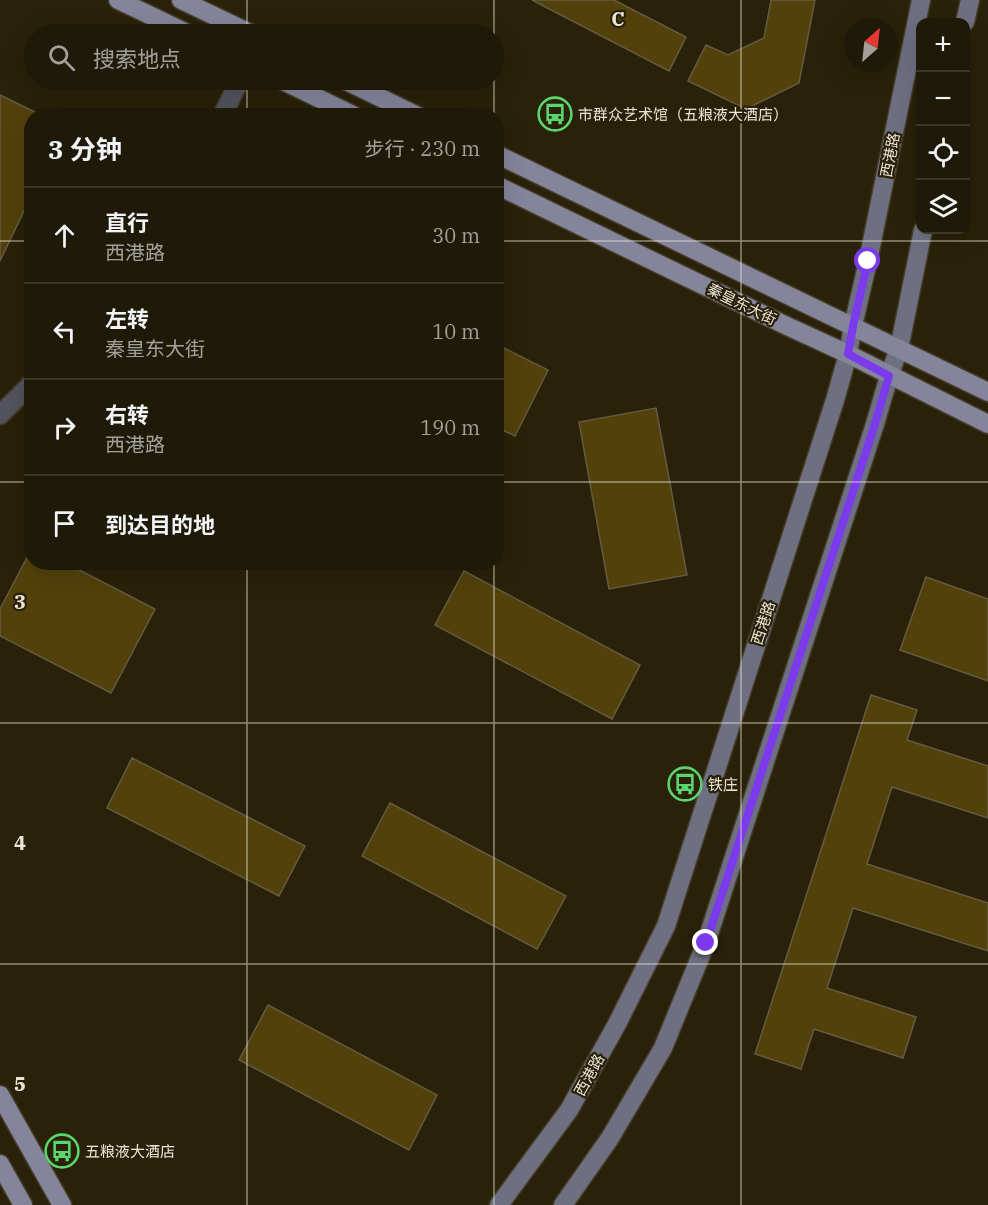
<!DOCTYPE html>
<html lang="zh">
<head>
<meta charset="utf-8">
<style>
	body { margin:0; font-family:"IBM Plex Serif","Noto Sans SC",serif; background:#2c2615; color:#f1f3f6 }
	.controls { position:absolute; right:18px; top:18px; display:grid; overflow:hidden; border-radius:12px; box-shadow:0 6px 24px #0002 }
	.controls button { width:54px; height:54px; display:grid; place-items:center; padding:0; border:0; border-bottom:2px solid #3c3828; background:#1f1907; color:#f1f3f6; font:30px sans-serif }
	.compass { position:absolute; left:844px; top:18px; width:54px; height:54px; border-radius:50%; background:#1f1907; box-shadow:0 6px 24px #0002; rotate:27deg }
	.stop { position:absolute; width:18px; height:18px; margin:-14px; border:4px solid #7c3aed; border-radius:50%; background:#fff }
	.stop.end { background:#7c3aed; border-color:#fff; box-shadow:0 2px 6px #0008 }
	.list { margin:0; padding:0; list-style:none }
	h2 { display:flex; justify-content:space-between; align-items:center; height:78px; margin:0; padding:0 24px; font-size:26px }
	h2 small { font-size:20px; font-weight:400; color:#a1a09b }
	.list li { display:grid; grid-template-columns:39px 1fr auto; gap:18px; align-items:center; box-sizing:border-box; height:96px; padding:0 24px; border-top:2px solid #3c3828 }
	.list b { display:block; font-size:22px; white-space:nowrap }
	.list p { margin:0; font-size:20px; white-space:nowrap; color:#a1a09b }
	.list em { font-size:20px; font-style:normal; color:#a1a09b }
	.icon { flex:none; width:33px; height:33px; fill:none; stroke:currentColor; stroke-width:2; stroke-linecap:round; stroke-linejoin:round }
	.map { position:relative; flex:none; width:988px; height:1205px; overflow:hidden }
	.search { position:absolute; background:#1f1907; box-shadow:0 6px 24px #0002; left:24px; top:24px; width:480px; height:66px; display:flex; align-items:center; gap:15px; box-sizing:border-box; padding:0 21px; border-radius:33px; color:#a1a09b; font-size:22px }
	.panel { position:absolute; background:#1f1907; box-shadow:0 6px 24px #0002; left:24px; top:108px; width:480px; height:462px; border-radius:24px }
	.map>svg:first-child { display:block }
	.building { fill:#52410a; stroke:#645b42; stroke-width:1.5 }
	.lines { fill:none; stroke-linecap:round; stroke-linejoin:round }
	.minor-casing { stroke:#443c26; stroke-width:21 }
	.secondary-casing { stroke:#443c26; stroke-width:21 }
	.primary-casing { stroke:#443c26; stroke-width:21 }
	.minor { stroke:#53535e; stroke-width:18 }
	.secondary { stroke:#6e6f80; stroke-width:18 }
	.primary { stroke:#84849b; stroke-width:18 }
	.route { stroke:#7c3aed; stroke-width:8 }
	.grid { fill:none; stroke:#e9e4d6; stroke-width:1.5; stroke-opacity:0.55 }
	.labels { text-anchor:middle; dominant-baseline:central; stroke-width:4.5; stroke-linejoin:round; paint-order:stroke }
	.poi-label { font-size:15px; fill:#e9e4d6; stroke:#292109; text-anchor:start }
	.street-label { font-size:15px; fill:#e9e4d6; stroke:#292109 }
	.grid-label { font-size:20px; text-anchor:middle; font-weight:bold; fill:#e9e4d6; stroke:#292109; stroke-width:4.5; stroke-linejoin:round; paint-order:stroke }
</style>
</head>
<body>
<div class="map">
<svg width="988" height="1205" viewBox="0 0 988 1205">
	<rect width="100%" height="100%" fill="#292109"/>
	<g class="building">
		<path d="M532,0H614L686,37L669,71Z"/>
		<path d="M771,0H815L799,83L746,109L688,81L706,45L728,55L764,38Z"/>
		<path d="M0,95L43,116H32V194L0,261Z"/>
		<path d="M496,344L548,370L515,436L496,427Z"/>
		<path d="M656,408L687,575L609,589L579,422Z"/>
		<path d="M32,548V562H64L155,609L111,693L0,636V609Z"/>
		<path d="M464,571L640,665L612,719L435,625Z"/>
		<path d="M926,577L988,599V681L900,650Z"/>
		<path d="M871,695L917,710L907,740L988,766V818L892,787L867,864L988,903V951L853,908L827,988L916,1017L903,1058L814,1029L801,1069L755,1054Z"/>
		<path d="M132,758L305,846L279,896L107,808Z"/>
		<path d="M390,803L566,896L537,949L362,856Z"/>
		<path d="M268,1005L437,1095L409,1150L239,1060Z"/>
	</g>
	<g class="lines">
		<defs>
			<g id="minor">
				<path d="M222,116L240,80"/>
				<path d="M0,415L32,383"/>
			</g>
			<g id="secondary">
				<path d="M965,22L970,0"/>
				<path d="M499,1205L569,1110L617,1024L666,926L835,400L848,354L853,326L868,261L921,0"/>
				<path d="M563,1205L610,1138L663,1048L706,943L875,424L889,376L899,349L923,230"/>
			</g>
			<g id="primary">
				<path d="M118,0L189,34"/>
				<path d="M181,0L252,34"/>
				<path d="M281,80L355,116"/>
				<path d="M344,80L418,116"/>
				<path d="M496,154L988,392"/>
				<path d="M496,185L787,326L848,354L988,424"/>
				<path d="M0,1095L62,1205"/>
				<path d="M0,1164L23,1205"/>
			</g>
		</defs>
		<use href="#minor" class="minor-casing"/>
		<use href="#secondary" class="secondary-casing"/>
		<use href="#primary" class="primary-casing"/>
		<use href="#minor" class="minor"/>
		<use href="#secondary" class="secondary"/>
		<use href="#primary" class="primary"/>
	</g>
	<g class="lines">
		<path class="route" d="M706,943L875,424L889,376L848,354L853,326L868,261"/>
	</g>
	<path class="grid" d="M247,0V34M494,0V116M741,0V1205M247,80V116M0,241H32M496,241H988M0,482H32M496,482H988M247,562V1205M494,562V1205M0,723H988M0,964H988"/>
	<defs>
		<symbol id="bus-ring" viewBox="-11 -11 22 22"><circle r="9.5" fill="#292109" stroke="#5bd56e" stroke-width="1.5"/><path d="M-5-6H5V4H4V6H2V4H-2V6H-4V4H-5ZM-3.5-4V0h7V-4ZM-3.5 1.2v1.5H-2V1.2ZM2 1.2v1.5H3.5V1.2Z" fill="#5bd56e"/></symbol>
	</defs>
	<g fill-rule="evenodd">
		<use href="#bus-ring" x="536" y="95" width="38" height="38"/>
		<use href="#bus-ring" x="666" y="765" width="38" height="38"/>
		<use href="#bus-ring" x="43" y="1132" width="38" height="38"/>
	</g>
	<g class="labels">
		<g class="poi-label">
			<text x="578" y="114">市群众艺术馆（五粮液大酒店）</text>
			<text x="708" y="784">铁庄</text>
			<text x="85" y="1151">五粮液大酒店</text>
		</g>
		<g class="street-label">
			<text transform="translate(890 155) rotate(-79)">西港路</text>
			<text transform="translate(742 304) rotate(26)">秦皇东大街</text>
			<text transform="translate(763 623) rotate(-72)">西港路</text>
			<text transform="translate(589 1075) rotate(-61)">西港路</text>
		</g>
	</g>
	<g class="grid-label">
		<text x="618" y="26">C</text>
		<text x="20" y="609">3</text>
		<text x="20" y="850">4</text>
		<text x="20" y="1091">5</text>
	</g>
</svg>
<div class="controls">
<button>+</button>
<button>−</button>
<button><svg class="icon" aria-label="locate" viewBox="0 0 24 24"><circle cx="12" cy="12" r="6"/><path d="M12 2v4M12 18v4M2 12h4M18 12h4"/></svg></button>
<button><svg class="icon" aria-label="layers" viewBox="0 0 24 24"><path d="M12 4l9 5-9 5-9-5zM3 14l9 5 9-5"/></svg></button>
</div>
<svg class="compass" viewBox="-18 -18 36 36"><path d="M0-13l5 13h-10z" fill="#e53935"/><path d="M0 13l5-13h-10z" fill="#a1a09b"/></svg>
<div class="stop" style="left:868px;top:261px"></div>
<div class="stop end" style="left:706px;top:943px"></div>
<div class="search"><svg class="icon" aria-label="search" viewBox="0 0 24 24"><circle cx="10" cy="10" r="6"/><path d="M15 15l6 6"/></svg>搜索地点</div>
<section class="panel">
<h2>3 分钟<small>步行 · 230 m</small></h2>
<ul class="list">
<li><svg class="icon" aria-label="ahead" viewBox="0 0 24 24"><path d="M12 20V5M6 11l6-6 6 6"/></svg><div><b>直行</b><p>西港路</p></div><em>30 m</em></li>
<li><svg class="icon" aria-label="left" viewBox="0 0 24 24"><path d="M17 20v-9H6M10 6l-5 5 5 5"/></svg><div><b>左转</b><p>秦皇东大街</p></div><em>10 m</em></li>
<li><svg class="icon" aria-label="right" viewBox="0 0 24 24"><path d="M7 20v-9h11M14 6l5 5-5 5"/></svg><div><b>右转</b><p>西港路</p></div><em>190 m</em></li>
<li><svg class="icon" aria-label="arrive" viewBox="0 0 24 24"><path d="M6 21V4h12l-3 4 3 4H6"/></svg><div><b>到达目的地</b></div></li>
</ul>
</section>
</div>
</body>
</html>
